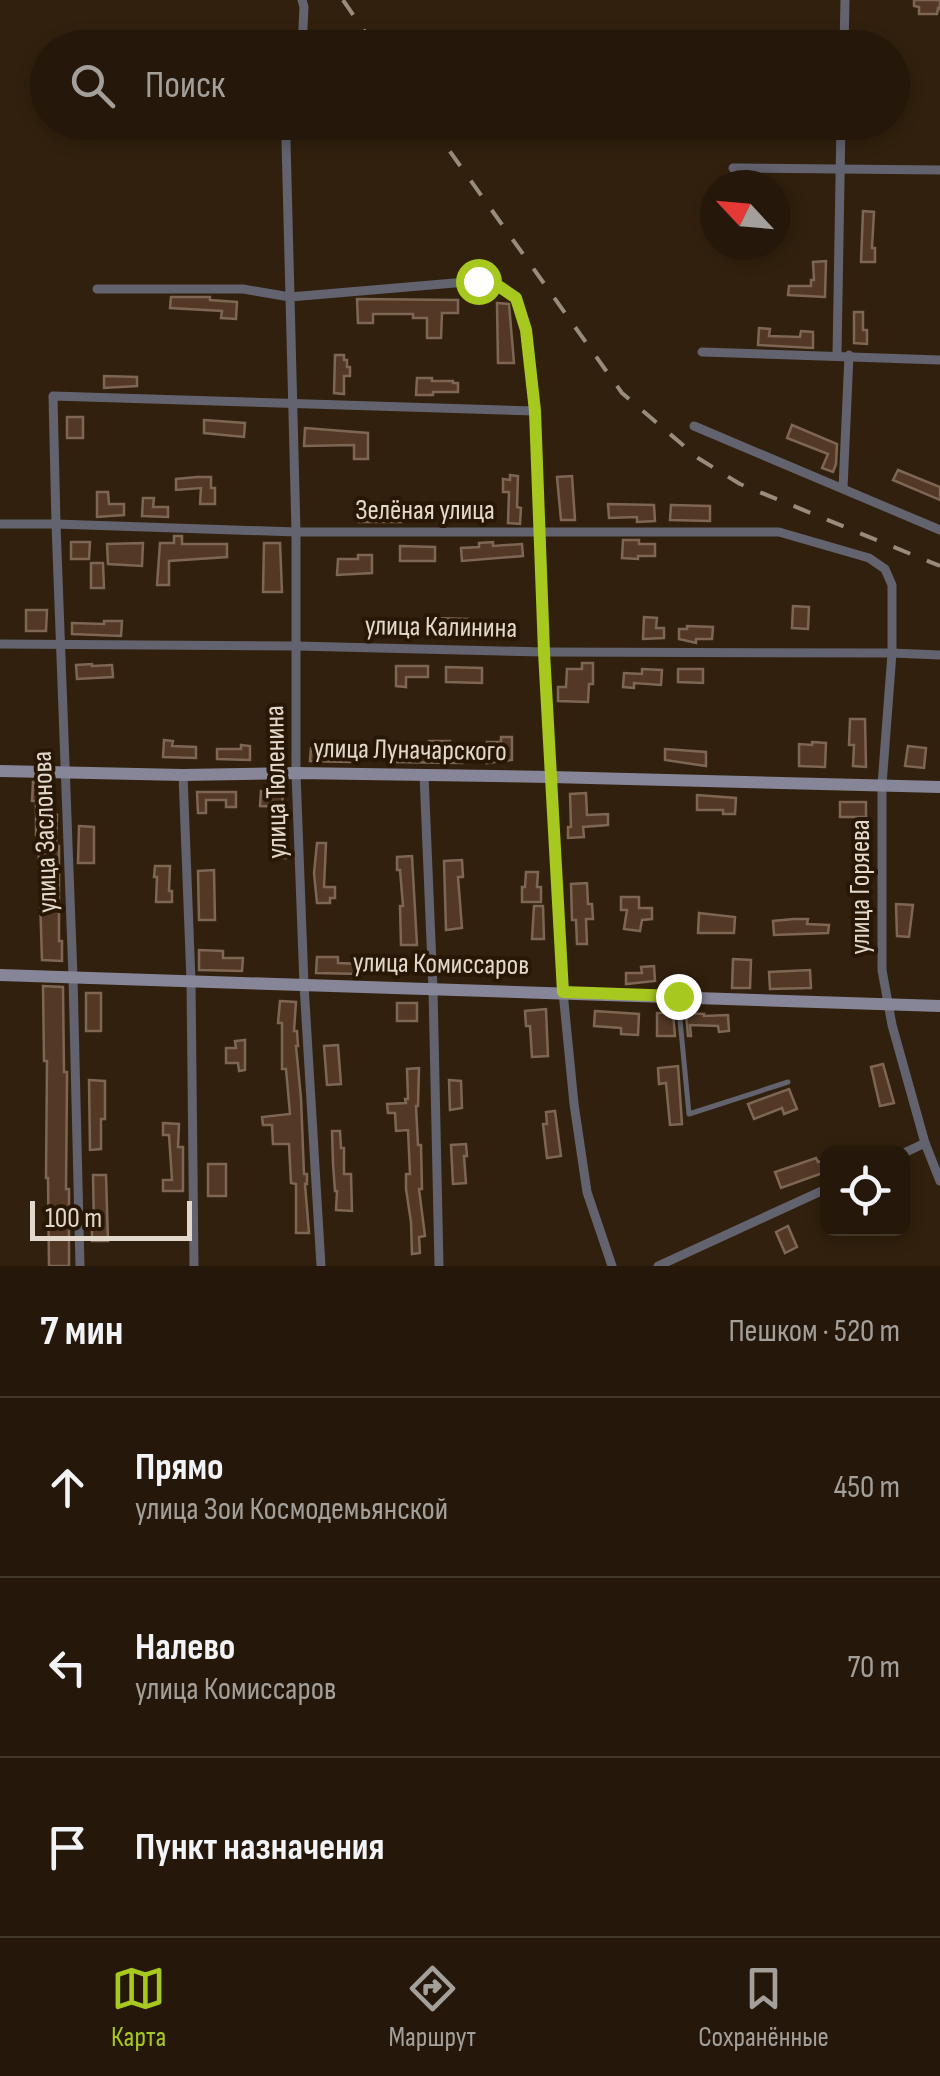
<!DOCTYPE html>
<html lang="ru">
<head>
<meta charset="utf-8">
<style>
	body { margin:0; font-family:"Sofia Sans Condensed",sans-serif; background:#2d2113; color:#f1f3f6 }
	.controls { position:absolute; right:30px; bottom:30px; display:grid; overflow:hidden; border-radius:15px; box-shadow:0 5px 15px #0003 }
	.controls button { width:90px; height:90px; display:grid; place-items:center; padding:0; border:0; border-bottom:2px solid #42372b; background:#25180a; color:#f1f3f6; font:50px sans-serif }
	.compass { position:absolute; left:700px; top:170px; width:90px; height:90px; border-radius:50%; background:#25180a; box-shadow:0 5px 15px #0003; rotate:296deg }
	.scale { position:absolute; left:30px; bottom:25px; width:162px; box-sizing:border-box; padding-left:10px; border:5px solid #e3d8cc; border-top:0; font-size:28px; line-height:35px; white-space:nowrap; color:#e3d8cc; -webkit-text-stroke:8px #271704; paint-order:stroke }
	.stop { position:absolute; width:30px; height:30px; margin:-22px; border:8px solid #a7c81f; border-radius:50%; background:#fff }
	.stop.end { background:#a7c81f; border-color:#fff; box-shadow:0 2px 10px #0008 }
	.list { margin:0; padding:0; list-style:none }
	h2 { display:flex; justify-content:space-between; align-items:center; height:130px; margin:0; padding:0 40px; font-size:42px }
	h2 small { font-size:32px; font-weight:400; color:#a3a09c }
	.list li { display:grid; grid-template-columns:65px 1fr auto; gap:30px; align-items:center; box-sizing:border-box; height:180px; padding:0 40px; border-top:2px solid #42372b }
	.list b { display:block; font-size:38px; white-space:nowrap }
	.list p { margin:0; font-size:32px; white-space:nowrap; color:#a3a09c }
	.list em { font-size:32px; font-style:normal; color:#a3a09c }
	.icon { flex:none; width:55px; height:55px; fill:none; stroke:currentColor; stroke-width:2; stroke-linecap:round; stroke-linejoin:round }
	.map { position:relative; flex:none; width:940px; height:1266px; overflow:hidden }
	.search { position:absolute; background:#25180a; box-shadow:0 5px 15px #0003; left:30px; right:30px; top:30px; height:110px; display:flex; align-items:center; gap:25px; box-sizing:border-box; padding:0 35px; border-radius:55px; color:#a3a09c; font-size:38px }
	.sheet { height:670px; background:#25180a }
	nav { display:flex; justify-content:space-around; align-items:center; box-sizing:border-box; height:140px; border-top:2px solid #42372b; background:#25180a; font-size:28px; color:#a3a09c }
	nav a { display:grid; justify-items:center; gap:5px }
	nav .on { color:#a7c81f }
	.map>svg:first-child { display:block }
	.building { fill:#533925; stroke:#7d6654; stroke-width:2.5 }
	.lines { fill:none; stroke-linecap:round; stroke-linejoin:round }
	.service { stroke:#62636e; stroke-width:5 }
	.minor { stroke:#62636e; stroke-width:9 }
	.secondary { stroke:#868698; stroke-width:12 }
	.rail { stroke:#998c7d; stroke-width:4; stroke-dasharray:18 18; stroke-linecap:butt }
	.route { stroke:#a7c81f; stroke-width:12 }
	.labels { text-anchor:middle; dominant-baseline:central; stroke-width:8; stroke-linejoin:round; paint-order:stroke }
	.street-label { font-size:28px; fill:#e3d8cc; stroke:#271704 }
</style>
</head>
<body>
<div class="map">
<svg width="940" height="1266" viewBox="0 0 940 1266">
	<rect width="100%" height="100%" fill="#31200d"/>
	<g class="building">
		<path d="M914,0H940V9L938,8L937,14H919V7L914,6Z"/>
		<path d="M863,211L874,212L872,248H875V262H861Z"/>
		<path d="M826,261L825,297L788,295L789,286H811V280H814L813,262Z"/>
		<path d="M171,297H210V300L237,302L236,319L221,318L222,311L170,308Z"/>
		<path d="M357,299L458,300V313H442L441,338H427V318H413V314H373V323H358Z"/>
		<path d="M497,303L509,304L514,363H498Z"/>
		<path d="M854,312H863V330H867V344L854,343Z"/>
		<path d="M759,328L770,329L769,336L800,337L801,331L813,332V348L758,345Z"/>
		<path d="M335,355H344V360H347V367H350V376H344V394L334,393Z"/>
		<path d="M104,376L137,377V386L104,388Z"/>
		<path d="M417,378H432V381H453V383H458V392H433V395H416Z"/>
		<rect x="67" y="417" width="16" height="21"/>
		<path d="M204,420L245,423L244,437L204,433Z"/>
		<path d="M792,425L837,444L836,464L833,472L822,468L828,454L787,438Z"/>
		<path d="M305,428L368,433V459H354V445L304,446Z"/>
		<path d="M898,470L940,487V500L893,480Z"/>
		<path d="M510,475L518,476L517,507L521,508L520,524L508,523L509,492H503V479L510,480Z"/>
		<path d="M572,476L575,520H561L557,477Z"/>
		<path d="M197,477H211V488H215V504H200L201,488L176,490V479Z"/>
		<path d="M97,492H108L109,504H124V515L97,517Z"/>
		<path d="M143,498H154L153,507H168V517L142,516Z"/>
		<path d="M608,504L654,505L655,521L637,522V517L609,518Z"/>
		<path d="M671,505L710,506V521L670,520Z"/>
		<path d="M402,508V522H359V509Z"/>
		<path d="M174,536H182V544H227V557L169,561V585H157L160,543H174Z"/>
		<path d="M623,540H639V544H655V556H638V559L622,558Z"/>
		<path d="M71,542H90L89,559H71Z"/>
		<path d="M493,542V546L522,544L523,556L462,561L461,548L479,547V543Z"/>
		<path d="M143,543L142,566L108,564L107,544Z"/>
		<path d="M264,543H280L282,592H263Z"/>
		<path d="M400,546L435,547V561H400Z"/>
		<path d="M358,555H372V573L337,575L338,559H358Z"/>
		<path d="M91,563H103L104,588H91Z"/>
		<path d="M793,606L809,607L808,629L792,628Z"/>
		<path d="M26,610H47L46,631H26Z"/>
		<path d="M644,617L657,618L656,628H664V638L643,639Z"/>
		<path d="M432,618L468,619V637H453V632L431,630Z"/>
		<path d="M104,621H122L121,636L72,634V623L104,624Z"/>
		<path d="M687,626L713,627L712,639H696V643L679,639V629H687Z"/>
		<path d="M582,663H593V684H589L588,702L558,701V687H566L567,669H582Z"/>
		<path d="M92,664V666L112,665L113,677L77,679L76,665Z"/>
		<path d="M396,666H428V677H406V687L396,686Z"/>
		<path d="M446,667L482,668V683L446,682Z"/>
		<path d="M642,669L662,670L661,685L634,683V688L623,687L624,673L642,674Z"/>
		<path d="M678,669H703V683L678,682Z"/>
		<path d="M850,719H865L866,767L853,766L854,745H849Z"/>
		<path d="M501,737H512V760L487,763V742H501Z"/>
		<path d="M164,740L173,741L172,746L196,747V758L163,757Z"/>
		<path d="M429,741H450V753H462V763L392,762L393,743H409V753L429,754Z"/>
		<path d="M325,742L351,744L350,762L310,761L311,748L325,749Z"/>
		<path d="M812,742L826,743L825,767L799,766V744L812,745Z"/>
		<path d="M241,745L250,746V760L217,759V749H241Z"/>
		<path d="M908,746L926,748L924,768L905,766Z"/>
		<path d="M665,749L706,752V766L665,760Z"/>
		<path d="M33,782H53L52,815H57L56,845L59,846V941H62V961L42,960L38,835H36V801H32Z"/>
		<path d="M261,791H283L282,807L260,806Z"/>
		<path d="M197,792H236V807H226V800H206V813H198Z"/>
		<path d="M586,793L587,815L608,814V825L583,827L584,837L568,838V827H571L570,794Z"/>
		<path d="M697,795L736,798L735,814H723V810H697Z"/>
		<rect x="840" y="802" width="26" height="15"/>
		<path d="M272,824H285L286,858H274Z"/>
		<path d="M79,826L94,827V863H78Z"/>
		<path d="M317,843H326L324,887H335V898H330V903H317L314,873Z"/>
		<path d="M412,856L417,945H401L400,906H403L400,870H397V857Z"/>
		<path d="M462,860L463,877H458L462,928L446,930L444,861Z"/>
		<path d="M155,866H170L169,891H172V902H156L157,877H154Z"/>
		<path d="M214,870L215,920H199L198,871Z"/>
		<path d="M526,872H538L537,887H541V902H522V887H525Z"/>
		<path d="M587,883L588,904H592L593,919H586L587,944H577L576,920H572L571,884Z"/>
		<path d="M621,897H639V908H652V919L642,920L640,931L624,929L627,910H621Z"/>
		<path d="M896,904L913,905L909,937L897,936Z"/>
		<path d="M534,906H543L544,939H532Z"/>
		<path d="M699,913L735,917L734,933H698Z"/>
		<path d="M794,919H808L807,924L829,925L828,933L774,935L773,921Z"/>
		<path d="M199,950L223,951V958H243L242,971L199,970Z"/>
		<path d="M317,957H338V963L362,964V974L316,973Z"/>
		<path d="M733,959L751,960L750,988H732Z"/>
		<path d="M654,966L655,981L626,984V973H642L641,967Z"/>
		<path d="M810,970L811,988L770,989L769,972Z"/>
		<path d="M43,986L63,987L64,1072H67V1081L66,1189H69V1266H49L48,1178H46L47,1061H44Z"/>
		<rect x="86" y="993" width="15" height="38"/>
		<path d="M280,1001L296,1002L294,1031H297L298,1046H296L301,1098L304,1174H307V1184H305L309,1233H296V1184L291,1183L289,1144H273L272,1125H263L262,1117L290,1114L286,1069H282V1023H278Z"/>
		<rect x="397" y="1003" width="20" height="18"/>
		<path d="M546,1009L548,1056L532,1057L530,1026H526L525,1011Z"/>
		<path d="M595,1011L639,1014L638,1035L621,1034V1028L594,1026Z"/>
		<path d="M657,1013H673L675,1036H657Z"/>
		<path d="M686,1013L704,1014V1016L728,1015L729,1031L719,1032L718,1026L690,1025L691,1036H688Z"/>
		<path d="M245,1040V1070L239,1071L238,1063H226V1048H236L235,1041Z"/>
		<path d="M338,1045L341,1084L327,1085L324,1046Z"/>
		<path d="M883,1064L894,1103L880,1106L871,1067Z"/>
		<path d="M678,1066L682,1124L670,1125L666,1083L659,1084L658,1068Z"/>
		<path d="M419,1068L418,1106H416L418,1145H421L422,1189H419L425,1236L419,1237L420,1253L412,1254L411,1222L406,1189V1174H410L408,1130L396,1131L395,1113H388L387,1104L406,1103L405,1099H408L407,1069Z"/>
		<path d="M89,1080L105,1081V1119H101V1149L90,1150Z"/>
		<path d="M449,1080L461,1081L462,1108L450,1110Z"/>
		<path d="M789,1089L797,1109L784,1114L782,1108L754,1119L748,1104Z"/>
		<path d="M555,1111L561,1156L547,1158L543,1124H547L546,1112Z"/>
		<path d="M163,1123L179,1124L178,1147H183V1191H163V1180H172L169,1135H163Z"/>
		<path d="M332,1131H340L341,1148H344V1174H351L352,1211L336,1210L337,1191H335L333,1164Z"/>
		<path d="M466,1144L467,1156H464L466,1183L453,1184L451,1145Z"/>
		<path d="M816,1158L818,1162L828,1159V1171L781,1188L775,1172Z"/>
		<rect x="208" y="1164" width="18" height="32"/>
		<path d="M93,1175H106L108,1241H92V1229H94Z"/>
		<path d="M788,1226L797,1247L785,1253L776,1232Z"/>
	</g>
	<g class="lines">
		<path class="service" d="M678,999L689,1114L788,1082"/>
		<g class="minor">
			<path d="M302,0L304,7L302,48"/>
			<path d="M844,48L845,0"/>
			<path d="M289,122L286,141L296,532V773L304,985L321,1266"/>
			<path d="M733,168L940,170"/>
			<path d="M97,289H243L290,297L478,281L499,287L516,298L526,329L535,411L544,652L563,992L574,1104L587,1192L612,1266"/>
			<path d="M702,352L940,360"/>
			<path d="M837,355L841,122"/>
			<path d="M694,426L940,530"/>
			<path d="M843,488L849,355"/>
			<path d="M0,524H56L296,532H779L869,558L885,569L892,585V653L882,785V970L892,1025L925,1143L940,1181"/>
			<path d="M0,644L297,646L544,652L892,653L940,655"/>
			<path d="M183,775L191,981L194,1266"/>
			<path d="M424,775L433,989L439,1266"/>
			<path d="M902,1154L925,1143"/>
			<path d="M80,1266L73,977L56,524L53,396L535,411"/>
			<path d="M658,1266L828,1188"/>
		</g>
		<g class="secondary">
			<path d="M0,771L183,775L296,773L551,777L940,787"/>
			<path d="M0,975L940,1006"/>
		</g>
		<g class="rail">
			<path d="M343,0L376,48"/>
			<path d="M429,122L622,393L698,458L740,484L940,566"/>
		</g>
	</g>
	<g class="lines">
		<path class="route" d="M478,281L500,287L516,298L526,330L535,411L544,652L563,992L678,996"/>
	</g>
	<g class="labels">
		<g class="street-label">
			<text x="425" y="510">Зелёная улица</text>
			<text transform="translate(441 627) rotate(1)">улица Калинина</text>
			<text transform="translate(410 750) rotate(1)">улица Луначарского</text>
			<text transform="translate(276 782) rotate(-91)">улица Тюленина</text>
			<text transform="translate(45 832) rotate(-92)">улица Заслонова</text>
			<text transform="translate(860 887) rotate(-90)">улица Горяева</text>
			<text transform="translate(441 964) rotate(1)">улица Комиссаров</text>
		</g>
	</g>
</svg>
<div class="controls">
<button><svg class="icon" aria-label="locate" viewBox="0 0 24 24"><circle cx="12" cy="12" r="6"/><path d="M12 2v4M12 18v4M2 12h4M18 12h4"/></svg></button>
</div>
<svg class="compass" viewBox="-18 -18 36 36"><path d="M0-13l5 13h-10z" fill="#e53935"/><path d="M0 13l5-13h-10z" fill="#a3a09c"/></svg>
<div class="scale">100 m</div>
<div class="stop" style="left:478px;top:281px"></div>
<div class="stop end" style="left:678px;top:996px"></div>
<div class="search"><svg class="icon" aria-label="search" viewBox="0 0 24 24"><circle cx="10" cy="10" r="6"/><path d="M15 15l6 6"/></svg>Поиск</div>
</div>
<section class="sheet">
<h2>7 мин<small>Пешком · 520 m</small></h2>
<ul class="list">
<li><svg class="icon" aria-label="ahead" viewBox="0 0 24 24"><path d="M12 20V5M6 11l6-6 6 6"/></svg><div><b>Прямо</b><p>улица Зои Космодемьянской</p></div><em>450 m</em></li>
<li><svg class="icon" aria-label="left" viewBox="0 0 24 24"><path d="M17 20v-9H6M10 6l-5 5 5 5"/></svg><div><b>Налево</b><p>улица Комиссаров</p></div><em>70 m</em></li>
<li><svg class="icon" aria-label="arrive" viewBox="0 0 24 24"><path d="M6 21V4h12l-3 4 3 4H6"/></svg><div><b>Пункт назначения</b></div></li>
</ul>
</section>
<nav>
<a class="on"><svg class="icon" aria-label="map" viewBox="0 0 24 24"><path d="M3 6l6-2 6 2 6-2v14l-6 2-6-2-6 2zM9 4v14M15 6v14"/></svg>Карта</a>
<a><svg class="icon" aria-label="directions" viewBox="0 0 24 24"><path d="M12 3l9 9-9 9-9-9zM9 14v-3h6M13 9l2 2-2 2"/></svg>Маршрут</a>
<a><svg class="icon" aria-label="saved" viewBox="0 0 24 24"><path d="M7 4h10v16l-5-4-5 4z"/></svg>Сохранённые</a>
</nav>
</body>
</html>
